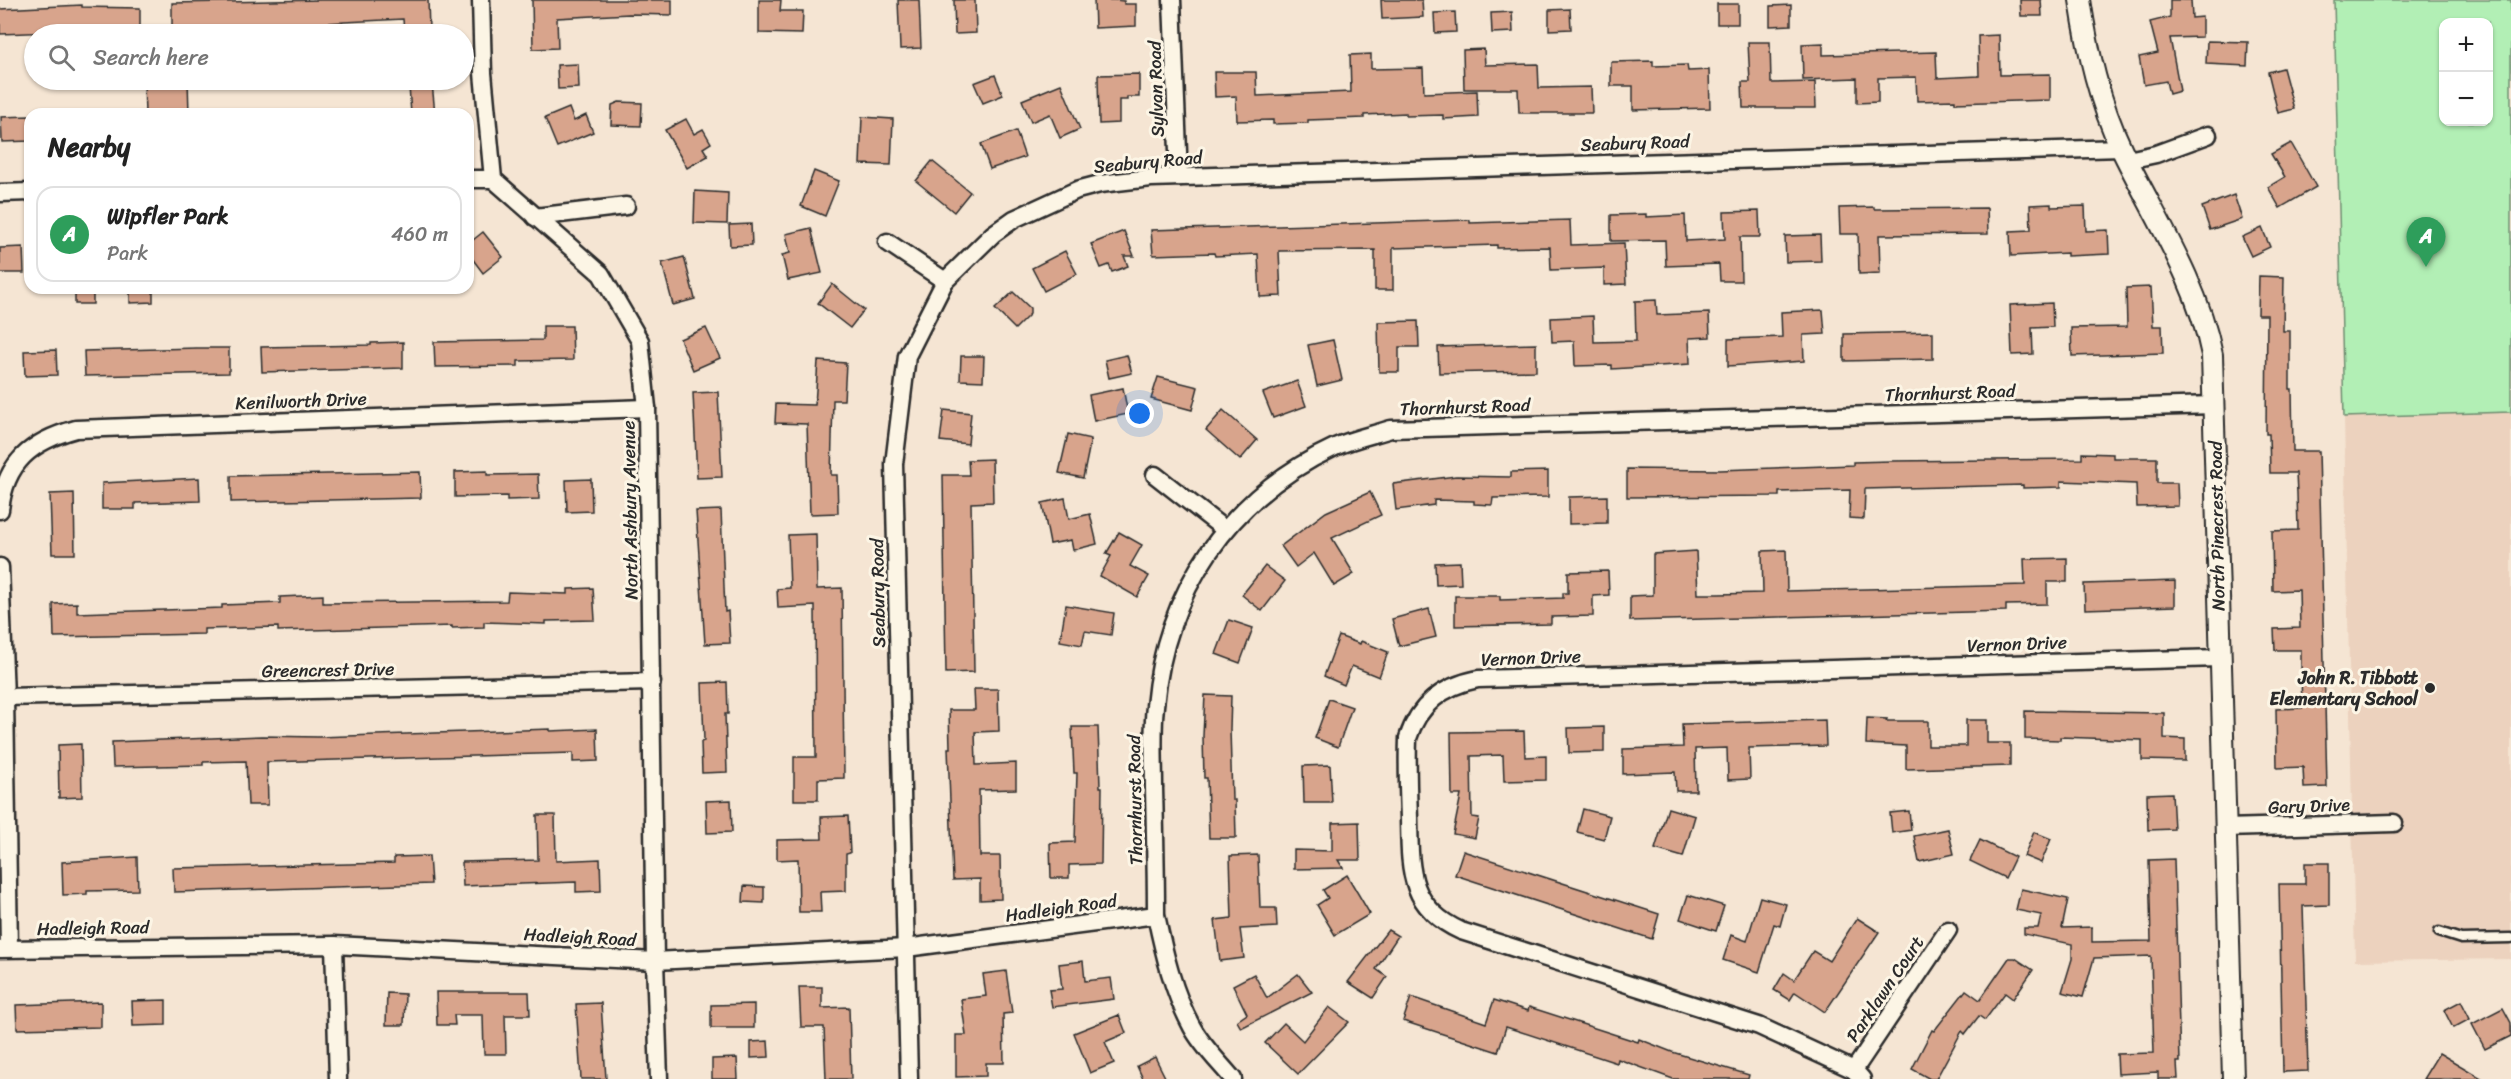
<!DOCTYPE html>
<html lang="en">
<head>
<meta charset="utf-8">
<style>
	body { margin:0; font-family:Sriracha,sans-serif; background:#f2f2f2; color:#222 }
	.controls { position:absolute; right:18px; top:18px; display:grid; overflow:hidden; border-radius:12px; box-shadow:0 2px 4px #0004 }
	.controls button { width:54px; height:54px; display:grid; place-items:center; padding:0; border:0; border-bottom:2px solid #e0e0e0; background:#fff; color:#222; font:30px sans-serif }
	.you { position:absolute; left:1140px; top:414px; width:21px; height:21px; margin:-15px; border:4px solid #fff; border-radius:50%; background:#1a73e8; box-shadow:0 0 0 9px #1a73e833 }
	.badge { display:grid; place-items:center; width:39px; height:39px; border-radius:50%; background:#0b8043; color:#fff; font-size:20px; font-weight:700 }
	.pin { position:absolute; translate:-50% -50px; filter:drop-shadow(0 2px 3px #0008) }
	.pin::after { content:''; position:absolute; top:32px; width:21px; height:18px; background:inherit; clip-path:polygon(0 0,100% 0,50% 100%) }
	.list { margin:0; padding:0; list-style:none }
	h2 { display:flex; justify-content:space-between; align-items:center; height:78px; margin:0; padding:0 24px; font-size:26px }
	h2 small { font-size:20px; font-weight:400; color:#767676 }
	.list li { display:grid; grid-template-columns:39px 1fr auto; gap:18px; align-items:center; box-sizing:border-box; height:96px; margin:0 12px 12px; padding:0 12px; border:2px solid #e0e0e0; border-radius:18px }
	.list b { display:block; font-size:22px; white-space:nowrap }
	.list p { margin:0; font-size:20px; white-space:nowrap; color:#767676 }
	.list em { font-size:20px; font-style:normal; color:#767676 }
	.icon { flex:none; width:33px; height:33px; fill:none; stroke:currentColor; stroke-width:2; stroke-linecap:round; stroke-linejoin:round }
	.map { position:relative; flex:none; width:2511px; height:1079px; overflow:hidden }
	.search { position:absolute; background:#fff; box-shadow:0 2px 4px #0004; left:24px; top:24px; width:450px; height:66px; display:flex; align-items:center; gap:15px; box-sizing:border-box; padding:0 21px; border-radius:33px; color:#767676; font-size:22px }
	.panel { position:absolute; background:#fff; box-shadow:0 2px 4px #0004; left:24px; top:108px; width:450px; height:186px; border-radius:18px }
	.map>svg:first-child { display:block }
	.built { fill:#ecd2be }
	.green { fill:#b2efb5; stroke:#6e8d70; stroke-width:1.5; fill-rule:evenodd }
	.building { fill:#d8a48c; stroke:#2b2b2b; stroke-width:1.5 }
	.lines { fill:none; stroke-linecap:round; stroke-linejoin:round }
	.service-casing { stroke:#2b2b2b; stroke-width:13 }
	.minor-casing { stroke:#2b2b2b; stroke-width:21 }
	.tertiary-casing { stroke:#2b2b2b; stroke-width:24 }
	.service { stroke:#fcf5e5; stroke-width:8 }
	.minor { stroke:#fcf5e5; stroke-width:16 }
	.tertiary { stroke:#fcf5e5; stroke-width:20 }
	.poi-dot { fill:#2b2b2b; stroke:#fcf5e5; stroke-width:2 }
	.labels { text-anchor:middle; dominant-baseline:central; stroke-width:6; stroke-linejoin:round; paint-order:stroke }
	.street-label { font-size:18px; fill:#2b2b2b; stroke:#fcf5e5 }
	.poi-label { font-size:18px; font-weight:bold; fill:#2b2b2b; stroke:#fcf5e5; text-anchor:end }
</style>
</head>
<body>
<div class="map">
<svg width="2511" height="1079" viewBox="0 0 2511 1079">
	<rect width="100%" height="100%" fill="#f5e5d3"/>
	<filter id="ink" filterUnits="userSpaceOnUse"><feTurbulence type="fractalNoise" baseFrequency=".0167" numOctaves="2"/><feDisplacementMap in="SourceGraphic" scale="12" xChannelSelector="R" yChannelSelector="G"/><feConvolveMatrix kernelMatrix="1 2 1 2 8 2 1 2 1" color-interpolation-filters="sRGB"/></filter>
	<g filter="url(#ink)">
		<path class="built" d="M2511,412V959L2355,961L2344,417Z"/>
		<path class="green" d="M2334,0H2511V412L2344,417ZM2444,22H2488V122H2444Z"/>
		<g class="building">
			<path d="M320,0H428L429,30L404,31L403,19L267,26L268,34H224V27L172,29V3Z"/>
			<path d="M532,0H672V15L629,14L557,18L558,48L533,49Z"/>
			<path d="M759,0H781L780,11H803L802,34L759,33Z"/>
			<path d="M898,0H919L921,48L900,49Z"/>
			<path d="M954,0H975L976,33L955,34Z"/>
			<path d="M1094,0H1115L1124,1V4H1136V26L1095,28Z"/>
			<path d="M1381,0H1422L1423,17L1382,19Z"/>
			<path d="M2020,0H2041L2042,16H2021Z"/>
			<path d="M2170,0H2191L2192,18L2202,17V37L2170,38L2180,91L2169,94L2166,81L2144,85L2139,57L2158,53L2150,22L2170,17Z"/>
			<rect x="1717" y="4" width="21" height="20"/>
			<path d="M82,5V7L140,8V33H109V30L0,34V9Z"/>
			<path d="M1791,5V25L1770,26V6Z"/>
			<path d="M1570,9L1571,29L1549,30V10Z"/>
			<path d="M1455,12L1456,32L1435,33L1434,13Z"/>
			<path d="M1512,12L1513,32L1492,33L1491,13Z"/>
			<path d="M1999,35L2000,75L2050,74V100L1955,103V100L1917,101L1916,77L1878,78V102L1857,103V78L1803,80L1802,44L1823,43V55L1936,52L1937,78L1979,76L1978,36Z"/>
			<path d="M2207,41L2248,42L2247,66L2206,64Z"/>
			<path d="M1748,42H1770L1771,83L1815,82L1816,108H1743L1742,82H1750Z"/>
			<path d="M1484,49L1485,65L1538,64L1539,88L1591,87L1592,113H1519L1518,89H1464L1463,50Z"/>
			<path d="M1371,54V69L1423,68L1424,93L1477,91L1478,117L1443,119V115L1406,116V113L1364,115V118L1308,120V123L1273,124V120L1237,121L1236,96L1215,97L1214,72H1256L1257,96L1351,92L1350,55Z"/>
			<path d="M1653,61V66L1687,65L1688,71L1709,70L1710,108L1633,110V86H1611V62Z"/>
			<path d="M578,64L579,88L558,89L557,65Z"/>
			<path d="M2283,68L2294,109L2278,113L2268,72Z"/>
			<path d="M1139,74V97H1127V100H1119V123L1099,124L1098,75Z"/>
			<path d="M995,75L1003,95L983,103L974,83Z"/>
			<path d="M188,80L189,114H145L144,81Z"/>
			<path d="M432,83L435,114H411L409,86Z"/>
			<path d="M1061,84L1080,129L1060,138L1050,114L1031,122L1022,100Z"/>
			<path d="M619,102L642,103L641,126L611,125L612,105Z"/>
			<path d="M569,108L574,121L586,115L593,132L557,147L545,118Z"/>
			<path d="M30,116V141L2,142L1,117Z"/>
			<path d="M862,117L893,119L891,165L860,164Z"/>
			<path d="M686,119L694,134L703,129L711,143L703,148L708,156L687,168L665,130Z"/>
			<path d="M1016,131L1025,157L990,169L981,144Z"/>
			<path d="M2291,143L2316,187L2280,208L2268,187L2285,177L2271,154Z"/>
			<path d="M932,161L970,192L954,212L916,181Z"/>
			<path d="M814,171L839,181L825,216L801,206Z"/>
			<path d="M695,191L728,193L727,224L694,223Z"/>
			<path d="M2234,195L2242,219L2210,230L2202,207Z"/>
			<path d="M2051,204V207L2085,206L2086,231L2108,230L2109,254L2067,256V253L2011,256L2010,231L2031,230L2030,205Z"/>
			<path d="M1874,207V209L1987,208L1988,234L1879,235L1880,273L1859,274L1858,234H1840L1839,208Z"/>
			<path d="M1759,211L1760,237H1740L1741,281H1720L1719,264L1666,266L1665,240L1611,241V215L1646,214V217L1685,215L1686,241L1725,239L1724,212Z"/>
			<path d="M1470,220V223L1570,220L1571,245L1624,243L1626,284L1604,285V268L1551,270L1550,247L1497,248V245L1393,248V290H1375V250L1279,251L1281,296L1260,297L1258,254L1215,256L1214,253L1153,255L1151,230Z"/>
			<path d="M751,224L752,245L730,246L729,225Z"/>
			<path d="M811,228L822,273L788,280L782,255L790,253L786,234Z"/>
			<path d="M2262,228L2270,247L2251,256L2242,237Z"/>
			<path d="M1124,231L1134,256H1124L1128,266L1112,272L1109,265L1101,268L1091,244Z"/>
			<path d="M483,232L503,257L483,273L468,253V244Z"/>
			<path d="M1820,235L1821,261L1786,262L1785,236Z"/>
			<path d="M23,247L24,273H0V248Z"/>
			<path d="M1065,251L1077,274L1044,291L1032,268Z"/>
			<path d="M684,257L695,299L673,305L662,263Z"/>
			<path d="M2259,276L2284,277L2283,331H2290V389H2292L2293,451H2319L2327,787L2304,788L2303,767L2277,768L2276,709L2302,708L2301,674V650H2275L2274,629L2300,628L2299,590L2273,591L2272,531L2298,530L2297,493L2296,473H2270L2269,434H2266L2267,315H2258Z"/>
			<path d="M832,284L864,310L850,328L818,303Z"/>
			<path d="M2151,287L2153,326H2162L2163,353L2072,356L2071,328L2127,327L2126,288Z"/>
			<rect x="75" y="288" width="18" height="16"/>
			<path d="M130,288H153V302L130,303Z"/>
			<path d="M1013,292L1030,308V314L1015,329L995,309Z"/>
			<path d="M1656,300L1657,315L1709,313L1710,337L1689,338L1690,364L1612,369V365L1575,366L1574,341L1552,342L1551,318L1593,316L1594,342L1636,341L1635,301Z"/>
			<path d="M2052,303L2053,327L2032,328L2033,354L2012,355L2010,305Z"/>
			<path d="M1823,310L1825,334L1803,335L1804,361L1728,366V339L1782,337L1781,312Z"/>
			<path d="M1418,321L1419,347H1399V372H1379L1378,322Z"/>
			<path d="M543,326H572L573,360L518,361V366L435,367L434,342L543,340Z"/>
			<path d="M706,328L720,358L693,370L680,339Z"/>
			<path d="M1933,332V359L1844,361V334Z"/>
			<path d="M1333,340L1342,380L1317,386L1308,345Z"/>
			<path d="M403,342V368L262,372L261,347L371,345V343Z"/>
			<path d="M1536,344V371L1439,373L1438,347Z"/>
			<path d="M197,348H229V373L85,376L84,351Z"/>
			<path d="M56,350L57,375L25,376L24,351Z"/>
			<path d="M1127,355L1132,373L1109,378L1105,360Z"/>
			<path d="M961,356H984L983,381L960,380Z"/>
			<path d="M818,361L846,363L844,400H833L831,475H837L838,513L810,514L807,424L775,423L776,404L815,405Z"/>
			<path d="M1158,377L1198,387L1192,410L1151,399Z"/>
			<path d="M1297,381L1306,406L1273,418L1263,393Z"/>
			<path d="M1123,388L1128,414L1094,421L1089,395Z"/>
			<path d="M718,392L722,477L697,478L693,393Z"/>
			<path d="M944,410L971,413L968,444L940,441Z"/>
			<path d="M1223,410L1257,440L1240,460L1206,430Z"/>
			<path d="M1068,434L1091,439L1083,478L1059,473Z"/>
			<path d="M2082,453L2113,454V458H2157V483H2177L2178,506L2137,507L2136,484L2061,481V487L2023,488V485L1865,489L1864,519L1849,518L1850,490L1779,492V496L1627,497V469L1720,470L1853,465V462L1891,461L2082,459Z"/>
			<path d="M992,459L993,502L971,503L974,672L946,673L943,475H969L968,460Z"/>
			<path d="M487,471V475L538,474L539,499L507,500V496L455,497V472Z"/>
			<path d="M1548,471V497L1493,498L1492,505L1474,504V501L1434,500V505L1396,510L1393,484L1456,476L1511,477V472Z"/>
			<path d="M420,472L421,498L231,502V476Z"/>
			<path d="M199,478L200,501L135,503V509H102V483Z"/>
			<path d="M591,479L592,511L567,512L566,480Z"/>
			<path d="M1370,492L1381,515L1332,538L1354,574L1334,586L1314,553L1296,567L1281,546L1326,512Z"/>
			<path d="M74,493L75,554H52L50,494Z"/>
			<path d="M1607,496V523L1569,524V497Z"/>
			<path d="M1065,498L1069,519L1090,514L1097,544L1073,550L1071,540L1050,544L1042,503Z"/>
			<path d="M721,510L725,612L728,611L730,643L705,644L696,511Z"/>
			<path d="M1119,532L1142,545L1130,566L1149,576L1137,597L1100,576L1111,556L1106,554Z"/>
			<path d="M816,534L817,589L842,588L844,778L818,779V800H794V757H816L815,606L778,608L777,589L790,588L788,535Z"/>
			<path d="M1786,550L1787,591L2025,585L2024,559L2067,558V582H2047V604L2006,605V611L1630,621V596L1653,595V554L1696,551L1698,594H1718L1763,593L1762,551Z"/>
			<path d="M1460,562L1461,584L1436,585L1435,563Z"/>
			<path d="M1265,566L1285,581L1262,611L1242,595Z"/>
			<path d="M1608,571L1609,595L1593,596V616L1551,617V624L1455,626V596H1500V600L1563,598V593H1568V572Z"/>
			<path d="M2175,581V606L2085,609L2084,584Z"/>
			<path d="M593,588L595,620L546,621V624L484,622V627L452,628V626L278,631V627L204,629V634L54,637L53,604L77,603V613L222,608V605L280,603V597L323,595V603L507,601L508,592L568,594V589Z"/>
			<path d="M1066,605L1114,613L1111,635L1085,631L1082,645L1060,641Z"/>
			<path d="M1429,609L1436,637L1399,646L1392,619Z"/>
			<path d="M1229,620L1253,628L1240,663L1216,654Z"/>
			<path d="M1339,636L1360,644L1361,641L1388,652L1379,677L1352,666L1344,685L1324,676Z"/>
			<path d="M727,682L728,714H725L727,772L702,773L701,742L704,741L702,683Z"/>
			<path d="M974,689H998L999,731L975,732L976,765L1016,763V789L979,790L980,856H1000L1001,899L980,900V879L953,880L948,748H950L949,710H975Z"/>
			<path d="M1205,695L1231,696L1230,729L1232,800H1235L1236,838H1209L1207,778H1204L1203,736Z"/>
			<path d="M1329,699L1352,707L1338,747L1315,738Z"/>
			<path d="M2025,711L2164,713V738L2185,739V761L2142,760V740L2060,737V740L2025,739Z"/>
			<path d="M1867,718L1887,719L1886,721H1928V746H1966V720H1987V743H2010V766L1906,769V746L1866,744Z"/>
			<path d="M1825,720L1826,746L1749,748L1750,779L1728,780L1727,748L1695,749L1696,791H1676L1675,772L1623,774V749L1683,747L1682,724Z"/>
			<path d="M1072,727H1098L1100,787H1102L1101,864L1069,865V878H1051L1050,843L1075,842L1077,773H1074Z"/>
			<path d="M1604,727V752L1569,753L1568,728Z"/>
			<path d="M550,729V731L597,729L598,761L573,762V753L267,762L268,805H248L246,761L203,762V765L113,767L112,742L262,736L318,737Z"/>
			<path d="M1524,731L1525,757L1546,756V780L1504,781L1503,755L1471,756L1472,817L1479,818L1475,838L1453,834L1461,795H1452L1451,732Z"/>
			<path d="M81,744L82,797L59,798L58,745Z"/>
			<path d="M1330,765L1332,803H1304L1303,766Z"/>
			<path d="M2172,793L2174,829L2148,830L2147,794Z"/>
			<path d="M731,800L732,832L707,833L706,801Z"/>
			<path d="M1668,808L1695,816L1683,857L1655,849Z"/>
			<path d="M1583,809L1610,816L1604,839L1577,832Z"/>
			<path d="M1909,811L1911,830L1892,833L1890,813Z"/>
			<path d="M537,815H555L556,861L600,859L601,891L576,892V882L463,886L462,862L538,860Z"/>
			<path d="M848,816L850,853L846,854V891L820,892L821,912H799L798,859L777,860V840L822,839L821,817Z"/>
			<path d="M1359,822L1360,860H1338L1343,868L1294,869V850L1332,851V823Z"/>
			<path d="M1948,829L1954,854L1919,862L1914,836Z"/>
			<path d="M2034,832L2051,839L2041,863L2024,856Z"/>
			<path d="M1980,840L2015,857L2005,878L1970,861Z"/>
			<path d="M1463,851L1659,914L1652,939L1455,875Z"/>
			<path d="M1258,855L1260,908H1276L1277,927L1240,929L1244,958L1220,961L1215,920L1232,918L1230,856Z"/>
			<path d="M429,856L431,884L174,892L173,868L394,863V857Z"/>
			<path d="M137,857L138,890L87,891V894L63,895L62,862Z"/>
			<path d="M2174,859L2180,1062H2177L2178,1079H2158V1072L2118,1074L2117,1054L2154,1053L2151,956L2094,958L2083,997L2062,992L2072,959V944L2024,934V928H2038L2041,915L2016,910L2021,889L2068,899L2062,928L2092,927V942L2151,941L2149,860Z"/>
			<path d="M2305,863H2329V905L2303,906L2308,1071L2283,1072L2279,884H2305Z"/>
			<path d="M1347,875L1370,914L1335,935L1317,905L1328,898L1323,890Z"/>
			<path d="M744,886L764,887V903L743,902Z"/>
			<path d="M1688,895L1724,906L1716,931L1680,919Z"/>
			<path d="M1760,897L1786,904L1780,926L1774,924L1759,972L1723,960L1731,935L1747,941Z"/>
			<path d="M1857,918L1879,932L1825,1012L1795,992L1790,1000L1774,990L1784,973L1794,980L1813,951L1829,961Z"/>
			<path d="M1388,930L1398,936L1376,969L1387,977L1373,998L1348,982Z"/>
			<path d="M2009,958H2015L2033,970L2013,999L2005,993L1985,1020L1979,1016L1965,1034L1962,1031L1936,1079H1930L1912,1069L1932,1030L1934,1031L1966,990L1980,1000Z"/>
			<path d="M1083,961L1085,981L1111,978L1114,999L1052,1007L1049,990L1062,989L1059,964Z"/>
			<path d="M1006,971L1012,1013L1003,1014L1004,1063H986V1076L956,1077V1035H966L961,999L986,996L983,974Z"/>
			<path d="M1254,974L1267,998L1298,974L1312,992L1241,1028L1237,1021L1247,1014L1233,985Z"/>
			<path d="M799,987H822V1008L849,1007L851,1079H826L824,1027H801Z"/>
			<path d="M436,992H529L530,1015H505L506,1054H484L483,1015H454L455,1025H437Z"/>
			<path d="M387,993L405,994L404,1025H386Z"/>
			<path d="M1411,997L1486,1023L1494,1000L1528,1011L1529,1007L1638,1042L1639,1039L1672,1052L1749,1075L1748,1079H1673L1618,1059L1617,1063L1506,1027L1498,1052L1403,1021Z"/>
			<path d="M166,1000V1025L133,1026L132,1001Z"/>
			<path d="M2461,1001L2470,1019L2453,1028L2444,1010Z"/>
			<path d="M101,1002V1027L17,1029L16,1005Z"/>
			<path d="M601,1003L606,1079H581L576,1004Z"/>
			<path d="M754,1004V1028H711V1005Z"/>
			<path d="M1329,1007L1349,1022L1298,1074L1265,1043L1284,1023L1303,1041Z"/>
			<path d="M2503,1008L2511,1023V1036L2485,1049L2472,1024Z"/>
			<path d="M1119,1015L1126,1033L1105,1042L1114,1063L1090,1073L1074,1033Z"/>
			<path d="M768,1041L769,1057L751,1058V1042Z"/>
			<path d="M2439,1053L2483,1079H2423Z"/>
			<path d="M1155,1057L1166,1079H1143L1137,1066Z"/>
			<path d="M737,1058L738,1079H712V1059Z"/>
		</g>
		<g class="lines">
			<defs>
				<path id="service" d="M2439,932L2461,939L2511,938"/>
				<g id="minor">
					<path d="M481,0L483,73L493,179L601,274L640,341L647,408L655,961L659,1079"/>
					<path d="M1172,0L1179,177"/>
					<path d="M2128,160L2156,154L2208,135"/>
					<path d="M468,179H493"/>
					<path d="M0,193L30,192"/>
					<path d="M535,217L626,206"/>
					<path d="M887,242L945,281"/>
					<path d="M1155,475L1224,529"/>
					<path d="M0,510C5,462 32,441 76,429L647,408"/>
					<path d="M0,567L5,697L9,948"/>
					<path d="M5,697L652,682"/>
					<path d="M2225,828L2394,823"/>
					<path d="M334,945L338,1079"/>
					<path d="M0,949L334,945L655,961L906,948L1156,915"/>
					<path d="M1854,1070L1948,930"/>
					<path d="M909,1079L894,464L907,356L945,281L993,234L1014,219L1077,190L1100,184L1151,178L2121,148"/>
					<path d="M1233,1079C1219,1062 1202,1046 1192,1027C1173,992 1164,953 1156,915C1156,873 1155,830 1154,788C1154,761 1152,733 1155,706C1165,592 1229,496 1335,447C1352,439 1372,435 1391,429L2214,405"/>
					<path d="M1862,1079L1854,1070L1759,1026L1461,931C1408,907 1410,869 1409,818C1408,791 1407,765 1408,738C1419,704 1443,686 1478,679L2220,658"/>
				</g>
				<path id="tertiary" d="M2080,0C2088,52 2099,102 2122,150C2155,218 2197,280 2212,355L2233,1079"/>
			</defs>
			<use href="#service" class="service-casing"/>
			<use href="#minor" class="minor-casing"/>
			<use href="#tertiary" class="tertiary-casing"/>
			<use href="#service" class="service"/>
			<use href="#minor" class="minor"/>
			<use href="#tertiary" class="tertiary"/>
		</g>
	</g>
	<circle class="poi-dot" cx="2430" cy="688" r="6"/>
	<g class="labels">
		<g class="street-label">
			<text transform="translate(1156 89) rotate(-92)">Sylvan Road</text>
			<text transform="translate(1635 143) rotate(-2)">Seabury Road</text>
			<text transform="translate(1148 162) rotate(-5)">Seabury Road</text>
			<text transform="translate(1950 393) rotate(-2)">Thornhurst Road</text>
			<text transform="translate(301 401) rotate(-2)">Kenilworth Drive</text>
			<text transform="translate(1465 407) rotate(-2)">Thornhurst Road</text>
			<text transform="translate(630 510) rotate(-91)">North Ashbury Avenue</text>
			<text transform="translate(2217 526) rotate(-91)">North Pinecrest Road</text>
			<text transform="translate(878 593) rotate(-91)">Seabury Road</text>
			<text transform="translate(2017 644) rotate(-2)">Vernon Drive</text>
			<text transform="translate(1531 658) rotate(-2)">Vernon Drive</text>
			<text transform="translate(328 670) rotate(-1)">Greencrest Drive</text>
			<text transform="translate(1135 800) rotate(-91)">Thornhurst Road</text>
			<text transform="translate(2309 806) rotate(-2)">Gary Drive</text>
			<text transform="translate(1061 908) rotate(-8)">Hadleigh Road</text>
			<text transform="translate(93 928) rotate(-1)">Hadleigh Road</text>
			<text transform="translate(580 937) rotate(3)">Hadleigh Road</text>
			<text transform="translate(1885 989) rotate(-56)">Parklawn Court</text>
		</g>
		<g class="poi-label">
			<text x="2418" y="678">John R. Tibbott<tspan x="2418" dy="21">Elementary School</tspan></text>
		</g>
	</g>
</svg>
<div class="controls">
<button>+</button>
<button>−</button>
</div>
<div class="you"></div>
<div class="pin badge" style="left:2426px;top:267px;background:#2e9e5b">A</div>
<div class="search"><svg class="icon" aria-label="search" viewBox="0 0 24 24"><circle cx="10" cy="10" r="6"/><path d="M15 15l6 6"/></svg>Search here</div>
<section class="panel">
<h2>Nearby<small></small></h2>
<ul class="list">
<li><span class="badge" style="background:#2e9e5b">A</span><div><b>Wipfler Park</b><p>Park</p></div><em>460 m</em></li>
</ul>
</section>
</div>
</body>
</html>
